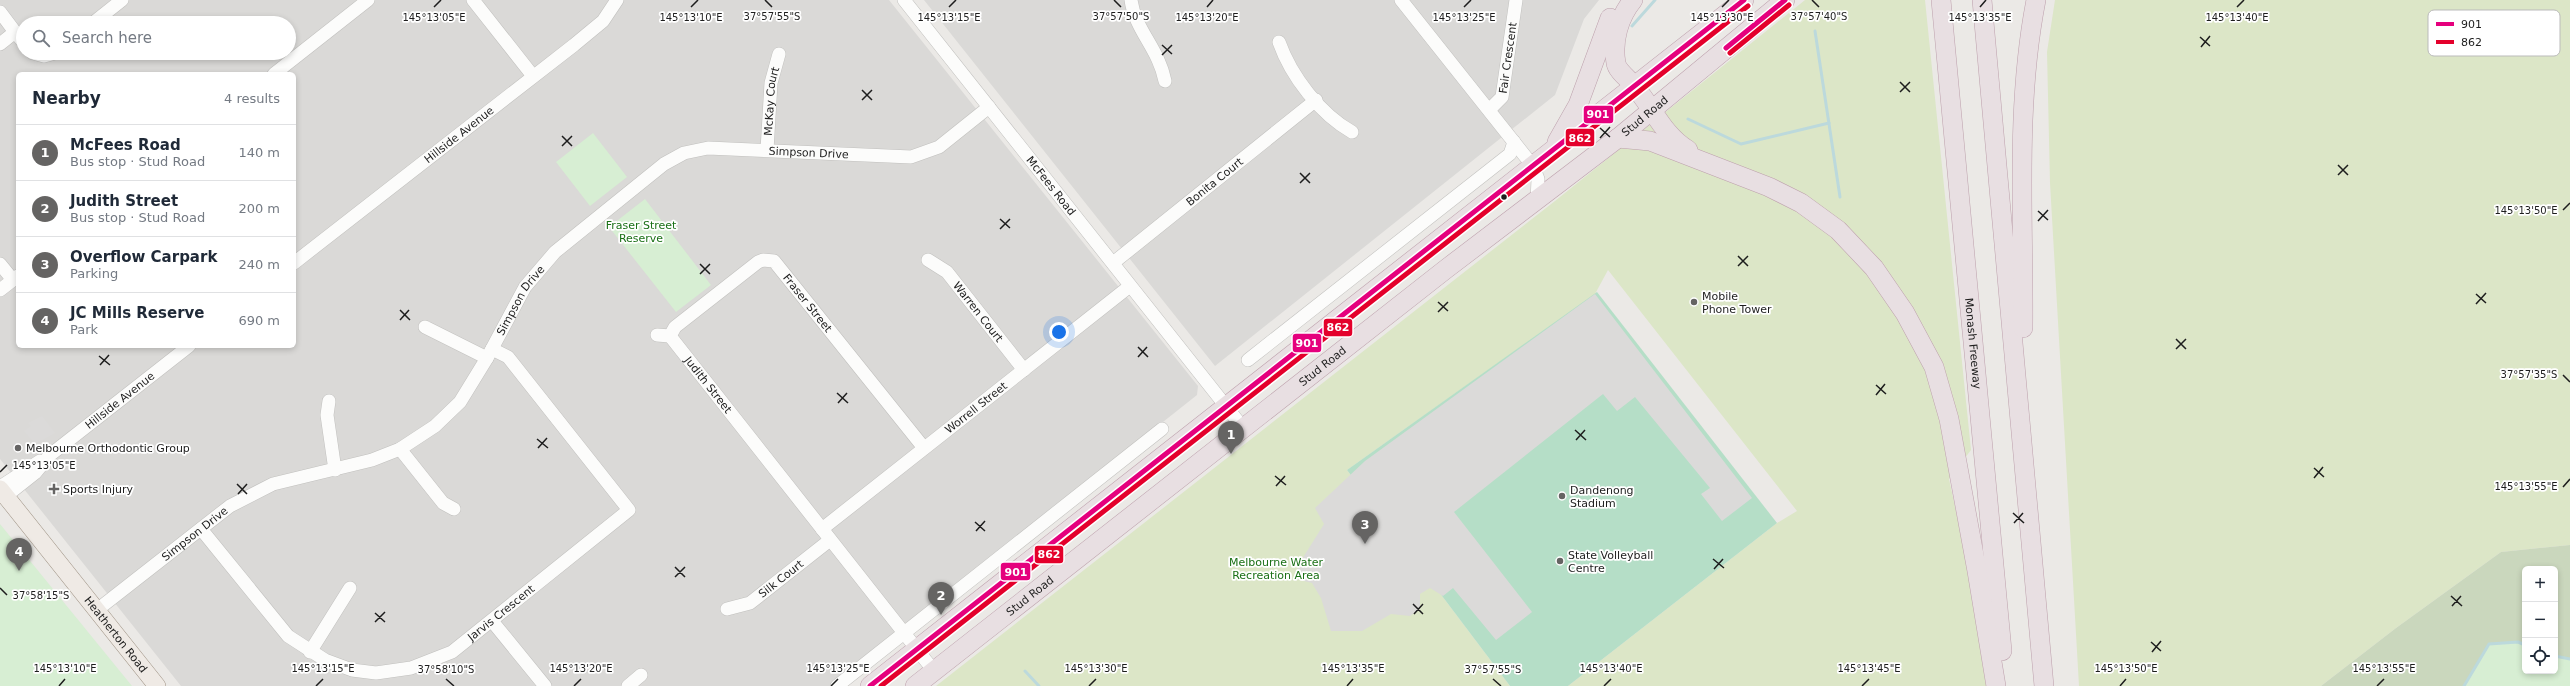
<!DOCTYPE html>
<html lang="en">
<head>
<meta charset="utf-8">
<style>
	body { margin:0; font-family:"DejaVu Sans",sans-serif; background:#f2f2f3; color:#1f2937 }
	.controls { position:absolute; right:12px; bottom:12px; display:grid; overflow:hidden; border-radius:6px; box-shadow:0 2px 6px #0003 }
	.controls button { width:36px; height:36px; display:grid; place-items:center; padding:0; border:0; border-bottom:1px solid #e0e1e3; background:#fff; color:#1f2937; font:20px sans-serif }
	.you { position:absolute; left:1059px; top:332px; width:14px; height:14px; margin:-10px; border:3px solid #fff; border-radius:50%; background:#1a73e8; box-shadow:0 0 0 6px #1a73e833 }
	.badge { display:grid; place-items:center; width:26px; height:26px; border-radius:50%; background:#656463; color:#fff; font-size:13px; font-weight:700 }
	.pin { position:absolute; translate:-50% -33px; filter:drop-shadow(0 1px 2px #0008) }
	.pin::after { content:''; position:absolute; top:21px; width:14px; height:12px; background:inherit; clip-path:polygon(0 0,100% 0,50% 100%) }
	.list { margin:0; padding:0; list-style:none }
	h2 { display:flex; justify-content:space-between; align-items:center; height:52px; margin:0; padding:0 16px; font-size:17px }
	h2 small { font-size:13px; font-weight:400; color:#747a83 }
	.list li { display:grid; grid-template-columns:26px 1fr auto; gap:12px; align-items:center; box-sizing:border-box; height:56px; padding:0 16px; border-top:1px solid #e0e1e3 }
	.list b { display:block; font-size:15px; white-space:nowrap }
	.list p { margin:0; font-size:13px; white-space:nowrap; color:#747a83 }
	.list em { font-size:13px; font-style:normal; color:#747a83 }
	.icon { flex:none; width:22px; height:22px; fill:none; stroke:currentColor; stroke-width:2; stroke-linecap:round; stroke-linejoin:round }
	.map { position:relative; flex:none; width:2570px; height:686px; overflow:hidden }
	.search { position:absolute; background:#fff; box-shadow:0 2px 6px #0003; left:16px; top:16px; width:280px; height:44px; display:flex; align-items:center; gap:10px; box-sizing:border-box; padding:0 14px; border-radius:22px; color:#747a83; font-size:15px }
	.panel { position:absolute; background:#fff; box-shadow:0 2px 6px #0003; left:16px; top:72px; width:280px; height:276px; border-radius:6px }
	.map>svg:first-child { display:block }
	.residential { fill:#dad9d7; fill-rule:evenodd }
	.grass { fill:#dce6c7 }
	.forest { fill:#cad7bd }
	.park { fill:#d7eed3 }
	.pitch { fill:#b5dec7 }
	.parking { fill:#dbdad9 }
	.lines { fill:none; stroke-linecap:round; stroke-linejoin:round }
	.stream { stroke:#bcd9dc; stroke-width:3 }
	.minor-casing { stroke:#c1c0be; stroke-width:14 }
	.major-casing { stroke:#9f9385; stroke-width:18 }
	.highway-casing { stroke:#bda0ac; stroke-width:20 }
	.minor { stroke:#fcfcfb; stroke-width:13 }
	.major { stroke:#efeae5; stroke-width:17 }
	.highway { stroke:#e8dfe2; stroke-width:19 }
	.bus-1-casing { stroke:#fff; stroke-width:8 }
	.bus-2-casing { stroke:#fff; stroke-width:8 }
	.bus-1 { stroke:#e5007d; stroke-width:5 }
	.bus-2 { stroke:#e4002b; stroke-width:5 }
	.ticks { fill:none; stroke:#1d1d1d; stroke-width:1.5 }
	.bus-dot { fill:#1d1d1d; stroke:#fff; stroke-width:1.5 }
	.poi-dot { fill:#656463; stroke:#fff; stroke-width:1.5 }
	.labels { text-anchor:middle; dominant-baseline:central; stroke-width:3.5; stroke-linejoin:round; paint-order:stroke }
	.street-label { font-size:11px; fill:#1d1d1d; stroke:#fff }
	.park-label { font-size:11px; fill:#1a7016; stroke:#fff }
	.poi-label { font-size:11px; fill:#1d1d1d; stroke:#fff; text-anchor:start }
	.key { fill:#fff; stroke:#bbb; stroke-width:1 }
	.key-label { font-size:11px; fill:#1d1d1d }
	.ticks-label { font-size:10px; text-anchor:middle; fill:#1d1d1d; stroke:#fff; stroke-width:3.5; stroke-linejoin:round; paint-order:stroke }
	.line-badge { stroke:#fff; stroke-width:1.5 }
	.badge-label { font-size:11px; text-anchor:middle; font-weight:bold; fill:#fff }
</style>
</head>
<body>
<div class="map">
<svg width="2570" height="686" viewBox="0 0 2570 686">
	<rect width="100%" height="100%" fill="#ebe9e6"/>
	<g class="residential">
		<path d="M0,0H889L1198,386L1197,395L830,686H181L0,459ZM23,23H289V53H23ZM18,74H294V346H18Z"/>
		<path d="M924,0H1599L1584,19L1555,95L1215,366Z"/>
	</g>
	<g class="grass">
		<path d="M1805,0H1925L1971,450L1949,479L1970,575L1989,686H1568L1777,523L1797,511L1608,270L1595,294L1347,470L1510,686H936L1555,201Z"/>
		<path d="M2055,0H2570V545L2501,552L2396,628L2321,686H2079L2050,183L2047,52Z"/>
	</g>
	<path class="forest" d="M2570,545V659L2555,656V569H2525V645L2518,642L2489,644L2464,686H2321L2396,628L2501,552Z"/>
	<g class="park">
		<path d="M593,133L627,177L590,206L556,162Z"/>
		<path d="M645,199L711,285L676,312L609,227Z"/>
		<path d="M0,524L132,686H0Z"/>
		<path d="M2518,642L2525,645V671H2555V656L2570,659V686H2464L2489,644Z"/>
	</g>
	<path class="pitch" d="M1597,292L1777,523L1568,686H1510L1347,470Z"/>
	<g class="parking">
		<path d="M1595,294L1752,498L1722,521L1701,494L1710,488L1635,397L1617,411L1603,394L1454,512L1532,612L1496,640L1453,588L1443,596L1430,588L1420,594V609L1410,616L1391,614L1362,631H1331L1321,598L1312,583L1296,579L1299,564L1324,524L1315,508L1365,461Z"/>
		<path d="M42,416L55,433L35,444L24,431L31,426L28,423Z"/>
	</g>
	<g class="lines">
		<g class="stream">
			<path d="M1632,26L1655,0"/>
			<path d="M1815,31L1840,197"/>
			<path d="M1688,119L1741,144L1829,123"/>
			<path d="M2555,656L2570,659"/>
			<path d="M1025,671L1039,686"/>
			<path d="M2464,686L2489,644L2518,642L2525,645"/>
		</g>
		<defs>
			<g id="minor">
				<path d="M473,0L533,76"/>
				<path id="s1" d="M904,0L1244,429"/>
				<path d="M1131,0C1135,30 1159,49 1165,81"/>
				<path d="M1401,0L1533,166L1538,179L1537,201"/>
				<path d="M0,12L15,32"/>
				<path d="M93,23L122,0"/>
				<path d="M1279,42C1291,76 1320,114 1352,132"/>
				<path d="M0,44L15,32L23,42"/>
				<path d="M33,53L44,56L55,53"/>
				<path d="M274,74L368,0"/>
				<path id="s2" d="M1489,110L1502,97L1516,0"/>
				<path id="s3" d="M767,150L771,83L779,54"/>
				<path id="s4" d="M928,260L947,272L1024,370"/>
				<path id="s5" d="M294,263L574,45L603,21L617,0"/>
				<path id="s6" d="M1113,263L1316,100"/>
				<path d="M0,264L13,280"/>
				<path d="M0,290L18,276"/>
				<path d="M425,327L487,358"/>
				<path d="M657,335L670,336"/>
				<path id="s7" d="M670,336L934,671"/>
				<path id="s8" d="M670,336L675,327L758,262L763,260L774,261L924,448"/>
				<path d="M1248,360L1510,154L1514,142"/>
				<path d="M329,401L327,415L335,470"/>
				<path d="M400,449L443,503L454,509"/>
				<path d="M0,487L40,461"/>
				<path id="s9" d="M6,496L35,473L50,455L189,346"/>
				<path id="s10" d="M201,529L288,636L325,660L352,670L376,673L411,668L452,652L629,510L508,357L492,349"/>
				<path id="s11" d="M822,529L1130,286"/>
				<path id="s12" d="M727,609L750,603L830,540"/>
				<path id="s13" d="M97,610L230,506L273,484L372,460L400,449L435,426L460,402L487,358L525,287L555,252L664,164L684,153L708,148L911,157L939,147L989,107"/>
				<path d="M492,621L545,686"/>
				<path d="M310,652L350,588"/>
				<path d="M628,686L641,675"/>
				<path d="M837,686L1162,429"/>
			</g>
			<g id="major">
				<path id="s14" d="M0,489L157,686"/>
			</g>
			<g id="highway">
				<path d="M1633,0C1619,17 1612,41 1616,63C1617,71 1630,80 1635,87C1653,108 1663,135 1688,150"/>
				<path id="s15" d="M1941,0L2002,651"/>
				<path d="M1982,0L2044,686"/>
				<path d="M1618,138L1650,141L1769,187L1801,203L1838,230L1874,268L1905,313L1934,367L1949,419L1977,571L1996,686"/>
				<path d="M1557,142L1578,105L1610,18"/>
				<path d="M2023,328C2024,218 2015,108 2036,0"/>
				<path d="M870,686L1744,0"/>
				<path id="s16" d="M915,686L1446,269L1618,138L1785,0"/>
			</g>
		</defs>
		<use href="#minor" class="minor-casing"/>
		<use href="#major" class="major-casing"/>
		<use href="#highway" class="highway-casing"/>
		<use href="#minor" class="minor"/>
		<use href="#major" class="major"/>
		<use href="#highway" class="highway"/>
		<defs>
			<g id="bus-1">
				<path d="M1726,48L1785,0"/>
				<path d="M870,686L1744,0"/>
			</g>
			<g id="bus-2">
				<path d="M1730,53L1789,5"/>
				<path d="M881,686L1748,6"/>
			</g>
		</defs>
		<use href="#bus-1" class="bus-1-casing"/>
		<use href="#bus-2" class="bus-2-casing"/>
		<use href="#bus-1" class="bus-1"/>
		<use href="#bus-2" class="bus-2"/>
	</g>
	<path class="ticks" d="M765,0L772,7M1114,0L1121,7M1812,0L1819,7M434,7L441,0M691,7L698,0M949,7L956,0M1207,7L1213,0M1464,7L1471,0M1722,7L1729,0M1980,7L1986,0M2237,7L2244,0M2200,37L2210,46M1162,45L1172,54M2201,47L2210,36M1162,55L1172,45M1900,82L1910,92M862,90L872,100M1900,92L1910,82M862,100L872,90M1600,128L1610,137M562,136L572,146M1600,138L1610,127M562,146L572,136M2338,165L2348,175M1300,173L1310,183M2338,175L2348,165M1300,183L1310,173M2563,210L2570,203M2038,211L2048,220M1000,219L1010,228M2038,221L2048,210M1000,229L1010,219M1738,256L1748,266M700,264L710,274M1738,266L1748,256M700,274L710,264M2476,294L2486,303M1438,302L1448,311M2476,304L2486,293M400,310L410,320M1438,312L1448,302M400,320L409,310M2176,339L2186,349M1138,347L1148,357M2176,349L2186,339M99,356L110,365M1138,357L1147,347M100,365L109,355M2563,375L2570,382M1876,385L1886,394M837,393L848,403M1876,395L1885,384M838,403L847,393M1575,430L1586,440M537,439L548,448M1576,440L1585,430M538,448L547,438M2314,468L2324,477M0,472L7,465M1275,476L1286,485M2314,478L2323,467M237,484L247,494M1276,486L1285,476M2563,487L2570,479M238,494L247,484M2013,513L2024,523M975,522L985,531M2014,523L2023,513M976,531L985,521M1713,559L1724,568M675,567L685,577M1714,569L1723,559M675,577L685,567M0,588L7,595M2451,596L2462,606M1413,604L1423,614M2452,606L2461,596M375,613L385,622M1414,614L1423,604M375,622L385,612M2151,642L2161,651M2152,652L2161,641M446,679L454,686M1493,679L1501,686M59,686L65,679M316,686L323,679M574,686L581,679M831,686L838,679M1089,686L1096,679M1347,686L1353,679M1604,686L1611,679M1862,686L1869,679M2120,686L2126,679M2377,686L2384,679"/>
	<circle class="bus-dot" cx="1504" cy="197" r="3.5"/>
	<g class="poi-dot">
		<circle cx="1694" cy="302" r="4"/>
		<circle cx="18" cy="448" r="4"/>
		<path d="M52 483h4v4h4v4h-4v4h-4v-4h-4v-4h4z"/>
		<circle cx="1562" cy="496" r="4"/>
		<circle cx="1560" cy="561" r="4"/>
	</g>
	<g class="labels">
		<g class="street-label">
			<text stroke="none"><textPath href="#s2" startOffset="58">Fair Crescent</textPath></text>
			<text stroke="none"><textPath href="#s3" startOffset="49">McKay Court</textPath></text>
			<text stroke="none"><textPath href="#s16" startOffset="926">Stud Road</textPath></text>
			<text stroke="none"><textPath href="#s5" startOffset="209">Hillside Avenue</textPath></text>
			<text stroke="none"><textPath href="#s13" startOffset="892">Simpson Drive</textPath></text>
			<text stroke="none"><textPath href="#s6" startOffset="130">Bonita Court</textPath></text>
			<text stroke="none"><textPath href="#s1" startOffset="237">McFees Road</textPath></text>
			<text stroke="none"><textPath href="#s13" startOffset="544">Simpson Drive</textPath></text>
			<text stroke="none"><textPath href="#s8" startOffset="186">Fraser Street</textPath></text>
			<text stroke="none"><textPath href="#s4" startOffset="73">Warren Court</textPath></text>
			<text stroke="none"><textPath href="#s15" startOffset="345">Monash Freeway</textPath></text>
			<text stroke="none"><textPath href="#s16" startOffset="518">Stud Road</textPath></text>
			<text stroke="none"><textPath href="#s7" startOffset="62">Judith Street</textPath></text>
			<text stroke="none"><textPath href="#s9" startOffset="149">Hillside Avenue</textPath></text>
			<text stroke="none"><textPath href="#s11" startOffset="196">Worrell Street</textPath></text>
			<text stroke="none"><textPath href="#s13" startOffset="124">Simpson Drive</textPath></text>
			<text stroke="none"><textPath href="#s12" startOffset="63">Silk Court</textPath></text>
			<text stroke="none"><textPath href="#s16" startOffset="146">Stud Road</textPath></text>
			<text stroke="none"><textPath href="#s10" startOffset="377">Jarvis Crescent</textPath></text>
			<text stroke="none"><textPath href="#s14" startOffset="186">Heatherton Road</textPath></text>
		</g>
		<g class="park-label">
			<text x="641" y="225">Fraser Street<tspan x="641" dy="13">Reserve</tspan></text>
			<text x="1276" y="562">Melbourne Water<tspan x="1276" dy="13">Recreation Area</tspan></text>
		</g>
		<g class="poi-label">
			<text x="1702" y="296">Mobile<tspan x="1702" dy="13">Phone Tower</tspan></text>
			<text x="26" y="448">Melbourne Orthodontic Group</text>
			<text x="63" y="489">Sports Injury</text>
			<text x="1570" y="490">Dandenong<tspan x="1570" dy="13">Stadium</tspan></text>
			<text x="1568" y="555">State Volleyball<tspan x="1568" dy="13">Centre</tspan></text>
		</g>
	</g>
	<rect x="2428" y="10" width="132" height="46" rx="6" class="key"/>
	<rect x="2436" y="22" width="18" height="4" fill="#e5007d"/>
	<rect x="2436" y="40" width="18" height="4" fill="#e4002b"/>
	<g class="key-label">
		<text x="2461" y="28">901</text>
		<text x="2461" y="46">862</text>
	</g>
	<g class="ticks-label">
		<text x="1121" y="20">37°57'50"S</text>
		<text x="772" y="20">37°57'55"S</text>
		<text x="1819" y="20">37°57'40"S</text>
		<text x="691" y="21">145°13'10"E</text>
		<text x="949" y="21">145°13'15"E</text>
		<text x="1464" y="21">145°13'25"E</text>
		<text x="1722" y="21">145°13'30"E</text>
		<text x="1980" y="21">145°13'35"E</text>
		<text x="2237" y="21">145°13'40"E</text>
		<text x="434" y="21">145°13'05"E</text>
		<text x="1207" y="21">145°13'20"E</text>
		<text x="2526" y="214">145°13'50"E</text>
		<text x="2529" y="378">37°57'35"S</text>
		<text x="44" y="469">145°13'05"E</text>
		<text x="2526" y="490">145°13'55"E</text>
		<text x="41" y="599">37°58'15"S</text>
		<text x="65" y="672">145°13'10"E</text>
		<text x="323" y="672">145°13'15"E</text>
		<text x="581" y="672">145°13'20"E</text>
		<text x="838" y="672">145°13'25"E</text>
		<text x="1096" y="672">145°13'30"E</text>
		<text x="1353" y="672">145°13'35"E</text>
		<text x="1611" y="672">145°13'40"E</text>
		<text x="1869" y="672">145°13'45"E</text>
		<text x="2126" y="672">145°13'50"E</text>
		<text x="2384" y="672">145°13'55"E</text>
		<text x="446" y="673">37°58'10"S</text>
		<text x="1493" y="673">37°57'55"S</text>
	</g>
	<g class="line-badge">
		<rect x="1583" y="105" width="31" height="19" rx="4" fill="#e5007d"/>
		<rect x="1565" y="128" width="30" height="19" rx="4" fill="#e4002b"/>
		<rect x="1323" y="318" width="30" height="19" rx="4" fill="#e4002b"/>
		<rect x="1292" y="333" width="30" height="20" rx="4" fill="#e5007d"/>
		<rect x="1034" y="545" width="30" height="19" rx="4" fill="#e4002b"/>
		<rect x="1000" y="562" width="31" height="19" rx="4" fill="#e5007d"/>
	</g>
	<g class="badge-label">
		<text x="1598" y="118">901</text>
		<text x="1580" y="142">862</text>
		<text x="1338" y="331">862</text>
		<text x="1307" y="347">901</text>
		<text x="1049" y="558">862</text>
		<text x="1016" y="576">901</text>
	</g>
</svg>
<div class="controls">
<button>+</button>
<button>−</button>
<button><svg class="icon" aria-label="locate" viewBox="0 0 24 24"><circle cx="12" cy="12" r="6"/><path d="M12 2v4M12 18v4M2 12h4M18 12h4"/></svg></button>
</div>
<div class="you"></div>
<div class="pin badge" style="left:1231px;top:454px">1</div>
<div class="pin badge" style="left:941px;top:615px">2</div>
<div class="pin badge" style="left:1365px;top:544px">3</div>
<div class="pin badge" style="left:19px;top:571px">4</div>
<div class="search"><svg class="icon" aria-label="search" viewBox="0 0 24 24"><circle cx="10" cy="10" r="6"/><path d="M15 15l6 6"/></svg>Search here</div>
<section class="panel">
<h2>Nearby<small>4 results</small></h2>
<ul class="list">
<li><span class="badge">1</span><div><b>McFees Road</b><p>Bus stop · Stud Road</p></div><em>140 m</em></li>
<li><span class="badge">2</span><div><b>Judith Street</b><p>Bus stop · Stud Road</p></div><em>200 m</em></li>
<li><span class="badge">3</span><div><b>Overflow Carpark</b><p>Parking</p></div><em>240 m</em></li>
<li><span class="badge">4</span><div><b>JC Mills Reserve</b><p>Park</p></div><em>690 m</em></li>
</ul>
</section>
</div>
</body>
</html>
